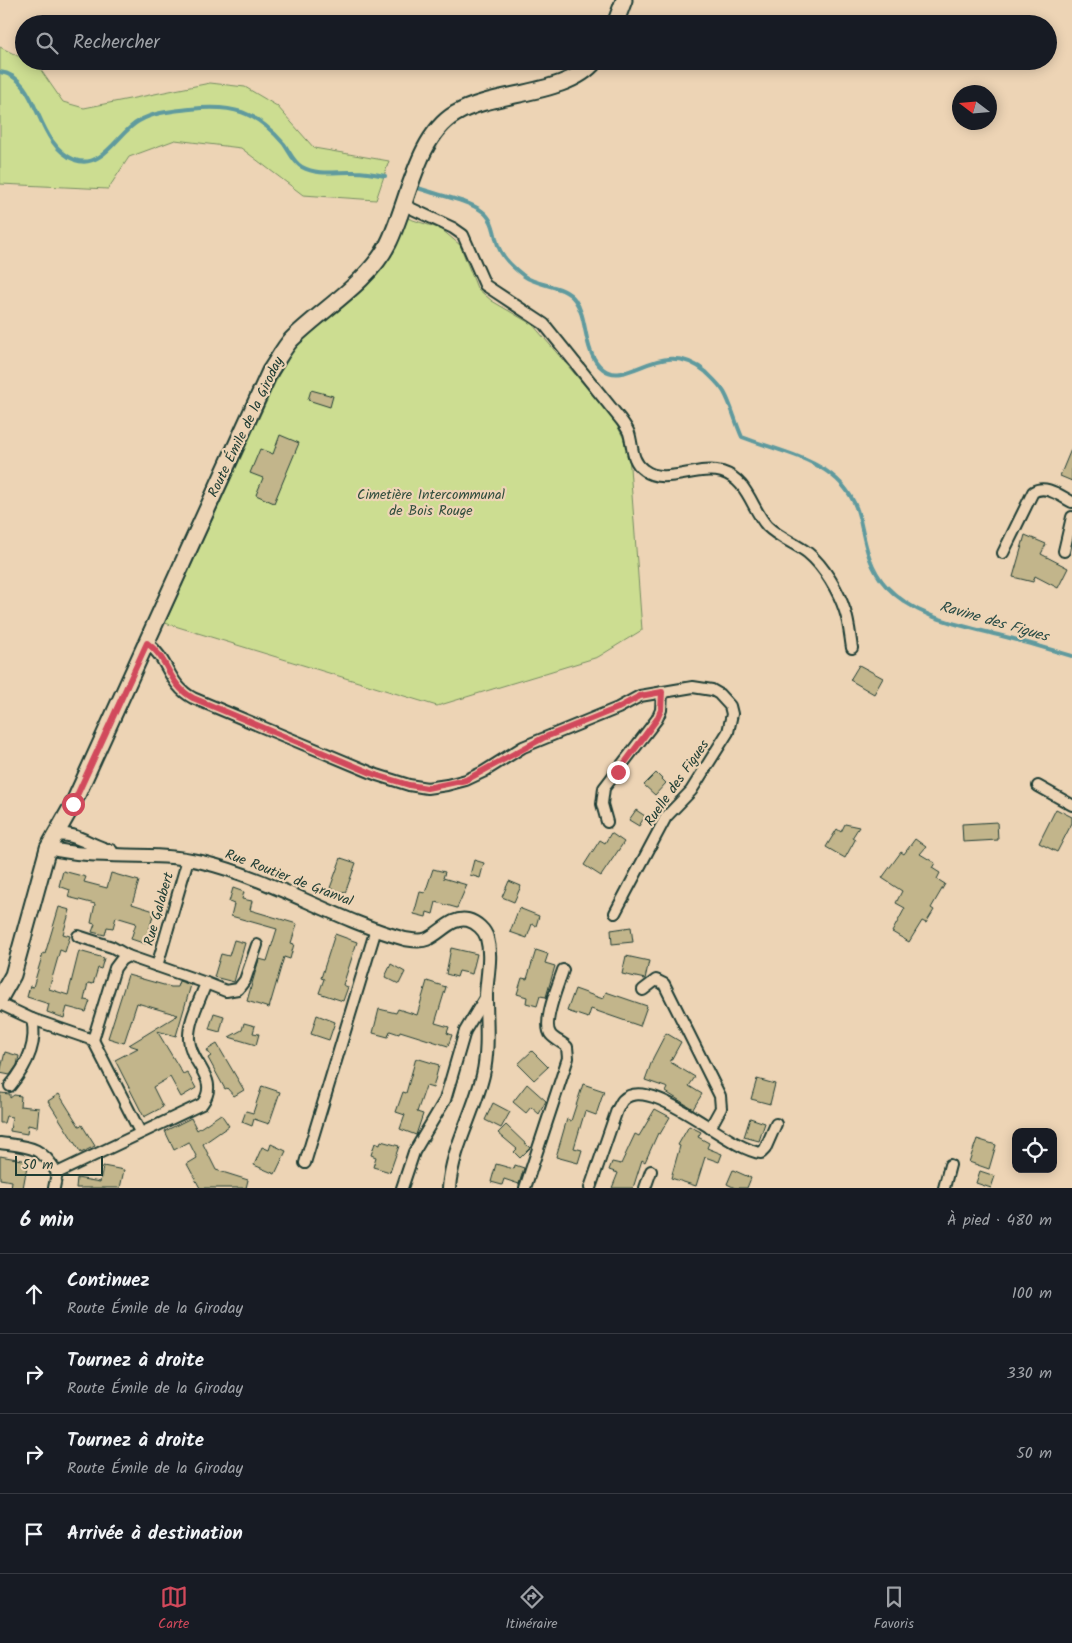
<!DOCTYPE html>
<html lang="fr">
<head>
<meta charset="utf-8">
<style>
	body { margin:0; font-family:Kalam,sans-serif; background:#20242c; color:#f1f3f6 }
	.controls { position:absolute; right:15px; bottom:15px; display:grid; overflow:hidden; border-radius:10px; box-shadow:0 2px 12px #0003 }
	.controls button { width:45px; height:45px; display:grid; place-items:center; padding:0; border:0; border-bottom:1px solid #363941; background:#171b24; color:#f1f3f6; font:25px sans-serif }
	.compass { position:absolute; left:952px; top:85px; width:45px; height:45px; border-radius:50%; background:#171b24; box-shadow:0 2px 12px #0003; rotate:286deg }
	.scale { position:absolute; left:15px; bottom:12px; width:88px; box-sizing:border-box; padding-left:5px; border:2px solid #1f3d34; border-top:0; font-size:14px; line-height:18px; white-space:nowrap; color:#1f3d34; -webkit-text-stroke:4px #edd4b5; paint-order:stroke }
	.stop { position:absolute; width:15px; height:15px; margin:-11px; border:4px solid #d1495b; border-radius:50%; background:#fff }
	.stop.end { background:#d1495b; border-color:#fff; box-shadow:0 1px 5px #0008 }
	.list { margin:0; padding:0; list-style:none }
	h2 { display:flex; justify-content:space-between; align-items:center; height:65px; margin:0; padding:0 20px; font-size:21px }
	h2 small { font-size:16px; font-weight:400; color:#9ea1a6 }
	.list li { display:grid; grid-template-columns:32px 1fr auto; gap:15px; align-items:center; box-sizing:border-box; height:80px; padding:0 20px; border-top:1px solid #363941 }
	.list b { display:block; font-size:19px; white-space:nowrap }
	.list p { margin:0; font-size:16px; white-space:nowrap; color:#9ea1a6 }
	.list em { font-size:16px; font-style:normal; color:#9ea1a6 }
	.icon { flex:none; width:28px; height:28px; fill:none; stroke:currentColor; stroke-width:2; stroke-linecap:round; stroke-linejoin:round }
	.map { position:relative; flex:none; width:1072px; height:1188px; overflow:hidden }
	.search { position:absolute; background:#171b24; box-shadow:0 2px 12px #0003; left:15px; right:15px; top:15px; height:55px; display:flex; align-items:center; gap:12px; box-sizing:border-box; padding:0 18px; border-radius:28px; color:#9ea1a6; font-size:19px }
	.sheet { height:385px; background:#171b24 }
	nav { display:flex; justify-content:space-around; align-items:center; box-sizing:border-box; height:70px; border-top:1px solid #363941; background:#171b24; font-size:14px; color:#9ea1a6 }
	nav a { display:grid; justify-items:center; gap:2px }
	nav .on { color:#d1495b }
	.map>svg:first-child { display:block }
	.green { fill:#ccdd91; stroke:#768d62 }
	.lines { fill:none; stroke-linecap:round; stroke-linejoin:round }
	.stream { stroke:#5e9a9e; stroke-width:4 }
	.building { fill:#c2b58b; stroke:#1f3d34 }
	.minor-casing { stroke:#1f3d34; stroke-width:14 }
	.tertiary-casing { stroke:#1f3d34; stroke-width:16 }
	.secondary-casing { stroke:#1f3d34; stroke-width:19 }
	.minor { stroke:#edd4b5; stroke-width:10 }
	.tertiary { stroke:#edd4b5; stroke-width:12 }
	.secondary { stroke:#edd4b5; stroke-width:15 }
	.route { stroke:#d1495b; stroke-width:6 }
	.labels { text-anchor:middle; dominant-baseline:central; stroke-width:4.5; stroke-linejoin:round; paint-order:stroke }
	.street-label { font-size:14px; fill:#1f3d34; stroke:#edd4b5 }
	.park-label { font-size:14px; fill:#304d3d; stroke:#edd4b5 }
	.water-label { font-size:15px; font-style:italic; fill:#2a4c46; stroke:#edd4b5 }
</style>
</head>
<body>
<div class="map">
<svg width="1072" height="1188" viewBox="0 0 1072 1188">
	<rect width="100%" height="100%" fill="#edd4b5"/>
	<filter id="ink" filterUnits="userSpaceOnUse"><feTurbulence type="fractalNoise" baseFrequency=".02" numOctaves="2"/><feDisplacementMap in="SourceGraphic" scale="10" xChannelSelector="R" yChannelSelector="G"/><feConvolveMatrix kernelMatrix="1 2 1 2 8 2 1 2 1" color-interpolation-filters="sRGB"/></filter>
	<g filter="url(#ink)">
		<g class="green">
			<path d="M0,47L24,59V61L38,66L63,102L84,108L210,83L245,87L277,106L314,148L389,161L376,200L303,195L241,148L175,140L129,157L108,189L0,184Z"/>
			<path d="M407,218L441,229L460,245L477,288L492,301L533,325L615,421L623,437L629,454L642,630L598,657L437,706L165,623L286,359L297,343L313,328L361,290L394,247Z"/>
		</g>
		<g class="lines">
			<g class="stream">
				<path d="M0,72C40,77 34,144 75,160C103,170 118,132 139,121C154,112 173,111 190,109C232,104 256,111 284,144C289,151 294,163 302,167C318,176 338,171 355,172C365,172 375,174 385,176"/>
				<path d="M418,188C437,195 467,200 482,211C497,222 493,239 501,252C506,261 516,270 524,276C539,287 564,284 575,300C589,320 582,352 603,369C628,389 662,335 706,372C712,378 719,384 724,392C732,406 735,422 742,437C788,455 847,462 860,520C865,543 869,568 886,586C917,619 961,625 1002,636C1026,642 1049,649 1072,656"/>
			</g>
		</g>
		<g class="building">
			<path d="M311,390L333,396L330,407L308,400Z"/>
			<path d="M280,435L299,443L274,503L256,495L263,478L250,473L260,449L273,454Z"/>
			<path d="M1072,447V481L1060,476Z"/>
			<path d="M1025,535L1046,544L1041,554L1068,568L1058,588L1035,576L1033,582L1013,577Z"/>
			<path d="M859,665L883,678L874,694L850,680Z"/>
			<path d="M656,773L666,783L655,795L644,785Z"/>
			<path d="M1056,809L1072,817V823L1057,852L1039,843Z"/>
			<path d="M636,810L645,816L639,826L629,820Z"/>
			<path d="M997,822L998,840L963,842L962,824Z"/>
			<path d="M845,824L859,827L852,838L855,840L845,858L826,847L837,829L841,832Z"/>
			<path d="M611,833L624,842L601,876L584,865L600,840L605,843Z"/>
			<path d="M915,839L926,847L920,854L935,863L932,868L940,873L937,879L945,884L931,908L934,910L926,923L922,921L909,942L892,932L905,908L896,903L902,891L882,878L901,852L904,854Z"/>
			<path d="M341,858L356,863L345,893L330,888Z"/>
			<path d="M474,860L484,863L480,878L470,875Z"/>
			<path d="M433,869L445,872L443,878L467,885L457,908L436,902L433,914L427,912L426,917L414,914L420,892L425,893Z"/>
			<path d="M63,871L86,877L84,882L107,888L111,873L139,881L132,904L154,911L146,944L131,939L136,923L116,917L113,928L107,927L105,935L92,932L95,924L91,923L95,904L68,897L70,890L59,886Z"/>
			<path d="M509,881L521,886L514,902L502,897Z"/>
			<path d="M233,888L244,892L242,899L252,901L250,910L297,924L291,943L294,944L290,959L284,957L269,1008L247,1001L259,959L267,961L277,929L231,916L234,904L229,902Z"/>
			<path d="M59,907L70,910L63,934L70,936L65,952L60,950L49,989L68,995L79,951L104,958L101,969L98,968L93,984L88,983L84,1000L90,1001L86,1012L67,1007L64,1018L47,1012L49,1004L27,997L30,986L33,987L43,953L45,954Z"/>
			<path d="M519,908L539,916L536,926L532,924L527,938L510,932Z"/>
			<path d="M631,927L633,942L612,944L611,930Z"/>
			<path d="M335,934L357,942L343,985L348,987L343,1001L319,993L324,979L321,978Z"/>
			<path d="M234,940L245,943L234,982L214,977L221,954L229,956Z"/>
			<path d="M451,948L477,954L472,974L459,971L457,977L446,974Z"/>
			<path d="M536,950L548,954L545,963L555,966L546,997L540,996L537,1006L526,1003L527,997L517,994L522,978L527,979Z"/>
			<path d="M626,956L649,961L645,979L622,974Z"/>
			<path d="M391,964L405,972L399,984L385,977Z"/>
			<path d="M128,975L171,987H177L179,981L191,985L176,1036L157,1031L183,1074L187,1072L196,1088L181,1097L170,1077L153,1087L163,1107L144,1117L115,1060L138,1048L129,1045L178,1015L137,1003L124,1043L108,1038Z"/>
			<path d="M427,981L446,987L435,1023L449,1027L447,1033L452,1035L448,1046L400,1031L399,1034L390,1031L388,1037L373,1033L379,1009L396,1013L398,1009L417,1015Z"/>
			<path d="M575,989L603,999L606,992L647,1006L640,1026L591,1009L588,1018L567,1011Z"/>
			<path d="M214,1013L224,1016L220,1032L209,1029Z"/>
			<path d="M317,1015L335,1022L329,1040L311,1034Z"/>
			<path d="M244,1023L255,1026L253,1033L259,1034L256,1045L229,1037L242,1030Z"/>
			<path d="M666,1033L681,1042L670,1062L695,1077L689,1086L702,1094L693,1109L666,1092L668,1088L645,1080L653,1058Z"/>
			<path d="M217,1044L244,1090L234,1096L227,1088L225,1089L208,1058L211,1056L207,1050Z"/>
			<path d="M532,1051L548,1067L534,1080L518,1064Z"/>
			<path d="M5,1052L19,1056L17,1065L10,1075L0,1073Z"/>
			<path d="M416,1058L439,1065L433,1088L426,1086L417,1112L423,1114L416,1135L400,1129L405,1115L396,1112L403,1092L406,1093Z"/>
			<path d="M757,1079L775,1084L770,1104L751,1099Z"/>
			<path d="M527,1084L546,1101L539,1114L531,1107L526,1113L513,1102Z"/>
			<path d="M583,1084L604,1091L596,1115L585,1111L574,1148L582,1150L578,1163L556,1157L567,1119L571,1121Z"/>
			<path d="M262,1086L280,1092L269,1124L254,1119L252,1126L242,1122L246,1111L253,1113Z"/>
			<path d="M0,1093L10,1094V1098L14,1095L21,1096L20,1106L39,1108L37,1127L28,1125L27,1134L10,1131L12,1117L6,1116L4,1123H0Z"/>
			<path d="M59,1094L79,1126L82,1125L95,1146L81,1153L48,1101Z"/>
			<path d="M493,1103L510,1112L501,1128L485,1120Z"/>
			<path d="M655,1109L670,1117L660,1134L658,1133L645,1162L642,1160L633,1188H612L618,1173L609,1170L612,1162L621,1164L635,1134L639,1136Z"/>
			<path d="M221,1114L229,1126L203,1144L216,1170L248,1180L246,1188H200L187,1164L197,1158L189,1142L174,1150L165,1131L191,1118L197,1130Z"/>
			<path d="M750,1118L765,1123L759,1141L744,1137Z"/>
			<path d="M506,1125L530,1148L520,1158L514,1152L517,1149L498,1133Z"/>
			<path d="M689,1126L701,1132L698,1137L709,1143L707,1148L722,1154L719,1162L705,1157L696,1186L671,1178L680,1146L678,1145Z"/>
			<path d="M977,1139L996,1145L989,1169L969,1162Z"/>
			<path d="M381,1141L399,1146L390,1172L373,1167L376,1157L371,1155L375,1143L380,1145Z"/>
			<path d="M271,1144L286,1151L275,1174L254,1165L262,1147L269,1150Z"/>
			<path d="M0,1156L28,1161L23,1188H11L12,1181L0,1179Z"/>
			<path d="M496,1164L514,1169L515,1165L524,1168L519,1184L504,1179L502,1185L491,1182Z"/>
			<path d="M103,1166L124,1170L120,1188H76L77,1178L100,1182Z"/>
			<path d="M733,1170L751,1178L747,1188H735L727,1184Z"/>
			<path d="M980,1171L995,1176L991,1188L976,1183Z"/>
		</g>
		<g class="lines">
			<defs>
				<g id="minor">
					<path d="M404,205L453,228L463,235L485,285L544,324L621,420C624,424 627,428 629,433C633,446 631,461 644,470C664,486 697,465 722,472C748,480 751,508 767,526C779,538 795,543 808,553C824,566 839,592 845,611C849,622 850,636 852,648"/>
					<path d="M1064,551L1072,517"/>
					<path d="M1003,553L1033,492C1046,484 1060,496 1072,502"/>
					<path d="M147,643C169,659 168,685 193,698L377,775L409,785L427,788L447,785L466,780L483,772L523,747L618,708L640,696L693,687L712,690L719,694L730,706L732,714L728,732L691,791L666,817L615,913"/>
					<path d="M1038,786L1072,805"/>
					<path d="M607,822L602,804L604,788L657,719L661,710L662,692"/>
					<path d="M78,936L112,947L128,956"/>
					<path d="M157,966L188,859"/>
					<path d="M206,983L226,991L238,989L245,980L257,945"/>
					<path d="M643,990L656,980L664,984L720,1096L721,1108L710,1128"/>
					<path d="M0,1004L32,1019L93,1040L140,1132"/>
					<path d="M10,1086C26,1067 38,1044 32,1019"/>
					<path d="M0,1143C29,1147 42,1146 57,1173"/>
					<path d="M305,1163L376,929"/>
					<path d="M54,1188L57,1173L202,1104C221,1079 190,1064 189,1039C188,1021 200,1000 206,983L128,956L121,960L115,968L93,1040"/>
					<path d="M402,1188L414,1152L445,1100L465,1031L486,996"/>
					<path d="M525,1188L568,1058L567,1047C562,1042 555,1040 551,1035C541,1024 559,983 563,970"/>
					<path d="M590,1188L617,1110C619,1107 621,1102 623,1100C651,1073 728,1150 761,1153L765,1149L776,1124"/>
					<path d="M645,1188L651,1171"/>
					<path d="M944,1188L950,1165"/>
				</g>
				<g id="tertiary">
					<path d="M54,835C75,831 91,847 111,851"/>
					<path d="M48,848C99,861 151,850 202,862C273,879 335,920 405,939C412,940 420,942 427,939C441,933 452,916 468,920C476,922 485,930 487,938C492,956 487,976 486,995C486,1022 489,1049 483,1075C474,1113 452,1148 449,1188"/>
				</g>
				<g id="secondary">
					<path d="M615,24L624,0"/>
					<path d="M0,998L13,975L48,848L73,804L270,371C277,361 283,349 291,340C321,310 369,282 388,244C408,205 416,137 455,114C493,91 567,96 595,61"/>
				</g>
			</defs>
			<use href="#minor" class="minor-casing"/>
			<use href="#tertiary" class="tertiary-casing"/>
			<use href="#secondary" class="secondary-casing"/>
			<use href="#minor" class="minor"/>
			<use href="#tertiary" class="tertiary"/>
			<use href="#secondary" class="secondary"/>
		</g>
	</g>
	<g class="lines" filter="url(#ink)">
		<path class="route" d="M73,804L147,643C170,659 167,684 193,698L376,775L409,785L427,788L466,780L543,738L618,708L640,696L662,692L661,710L657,719L618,772"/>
	</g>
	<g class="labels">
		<g class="street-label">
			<text transform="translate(246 427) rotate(-64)">Route Émile de la Giroday</text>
			<text transform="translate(677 783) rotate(-55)">Ruelle des Figues</text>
			<text transform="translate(289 878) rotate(21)">Rue Routier de Granval</text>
			<text transform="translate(159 909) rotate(-74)">Rue Galabert</text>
		</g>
		<g class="park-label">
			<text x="431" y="495">Cimetière Intercommunal<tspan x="431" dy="16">de Bois Rouge</tspan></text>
		</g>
		<g class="water-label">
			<text transform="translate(994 622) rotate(16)">Ravine des Figues</text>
		</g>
	</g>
</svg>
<div class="controls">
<button><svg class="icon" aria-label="locate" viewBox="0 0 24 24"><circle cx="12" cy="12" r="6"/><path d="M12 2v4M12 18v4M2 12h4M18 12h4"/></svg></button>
</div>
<svg class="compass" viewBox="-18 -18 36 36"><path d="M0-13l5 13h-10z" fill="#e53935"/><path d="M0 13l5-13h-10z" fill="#9ea1a6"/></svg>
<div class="scale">50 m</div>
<div class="stop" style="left:73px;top:804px"></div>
<div class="stop end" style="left:618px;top:772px"></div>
<div class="search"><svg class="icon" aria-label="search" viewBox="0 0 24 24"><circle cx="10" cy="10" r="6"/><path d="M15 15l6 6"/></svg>Rechercher</div>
</div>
<section class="sheet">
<h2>6 min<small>À pied · 480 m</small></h2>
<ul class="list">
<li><svg class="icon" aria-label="ahead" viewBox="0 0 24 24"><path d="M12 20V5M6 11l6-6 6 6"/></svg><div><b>Continuez</b><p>Route Émile de la Giroday</p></div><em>100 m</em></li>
<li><svg class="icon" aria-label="right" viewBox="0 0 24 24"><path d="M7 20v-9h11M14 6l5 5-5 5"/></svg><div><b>Tournez à droite</b><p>Route Émile de la Giroday</p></div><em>330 m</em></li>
<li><svg class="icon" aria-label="right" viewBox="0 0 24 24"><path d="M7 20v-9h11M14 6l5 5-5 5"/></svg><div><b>Tournez à droite</b><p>Route Émile de la Giroday</p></div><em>50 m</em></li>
<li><svg class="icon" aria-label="arrive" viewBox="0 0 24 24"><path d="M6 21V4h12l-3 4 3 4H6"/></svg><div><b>Arrivée à destination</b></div></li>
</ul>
</section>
<nav>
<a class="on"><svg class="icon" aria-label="map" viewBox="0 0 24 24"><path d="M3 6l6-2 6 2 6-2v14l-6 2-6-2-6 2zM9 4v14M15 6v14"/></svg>Carte</a>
<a><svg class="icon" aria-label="directions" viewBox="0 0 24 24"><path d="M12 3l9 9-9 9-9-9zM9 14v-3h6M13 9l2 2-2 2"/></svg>Itinéraire</a>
<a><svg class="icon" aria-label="saved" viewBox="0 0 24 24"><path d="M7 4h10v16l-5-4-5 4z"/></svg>Favoris</a>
</nav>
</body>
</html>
